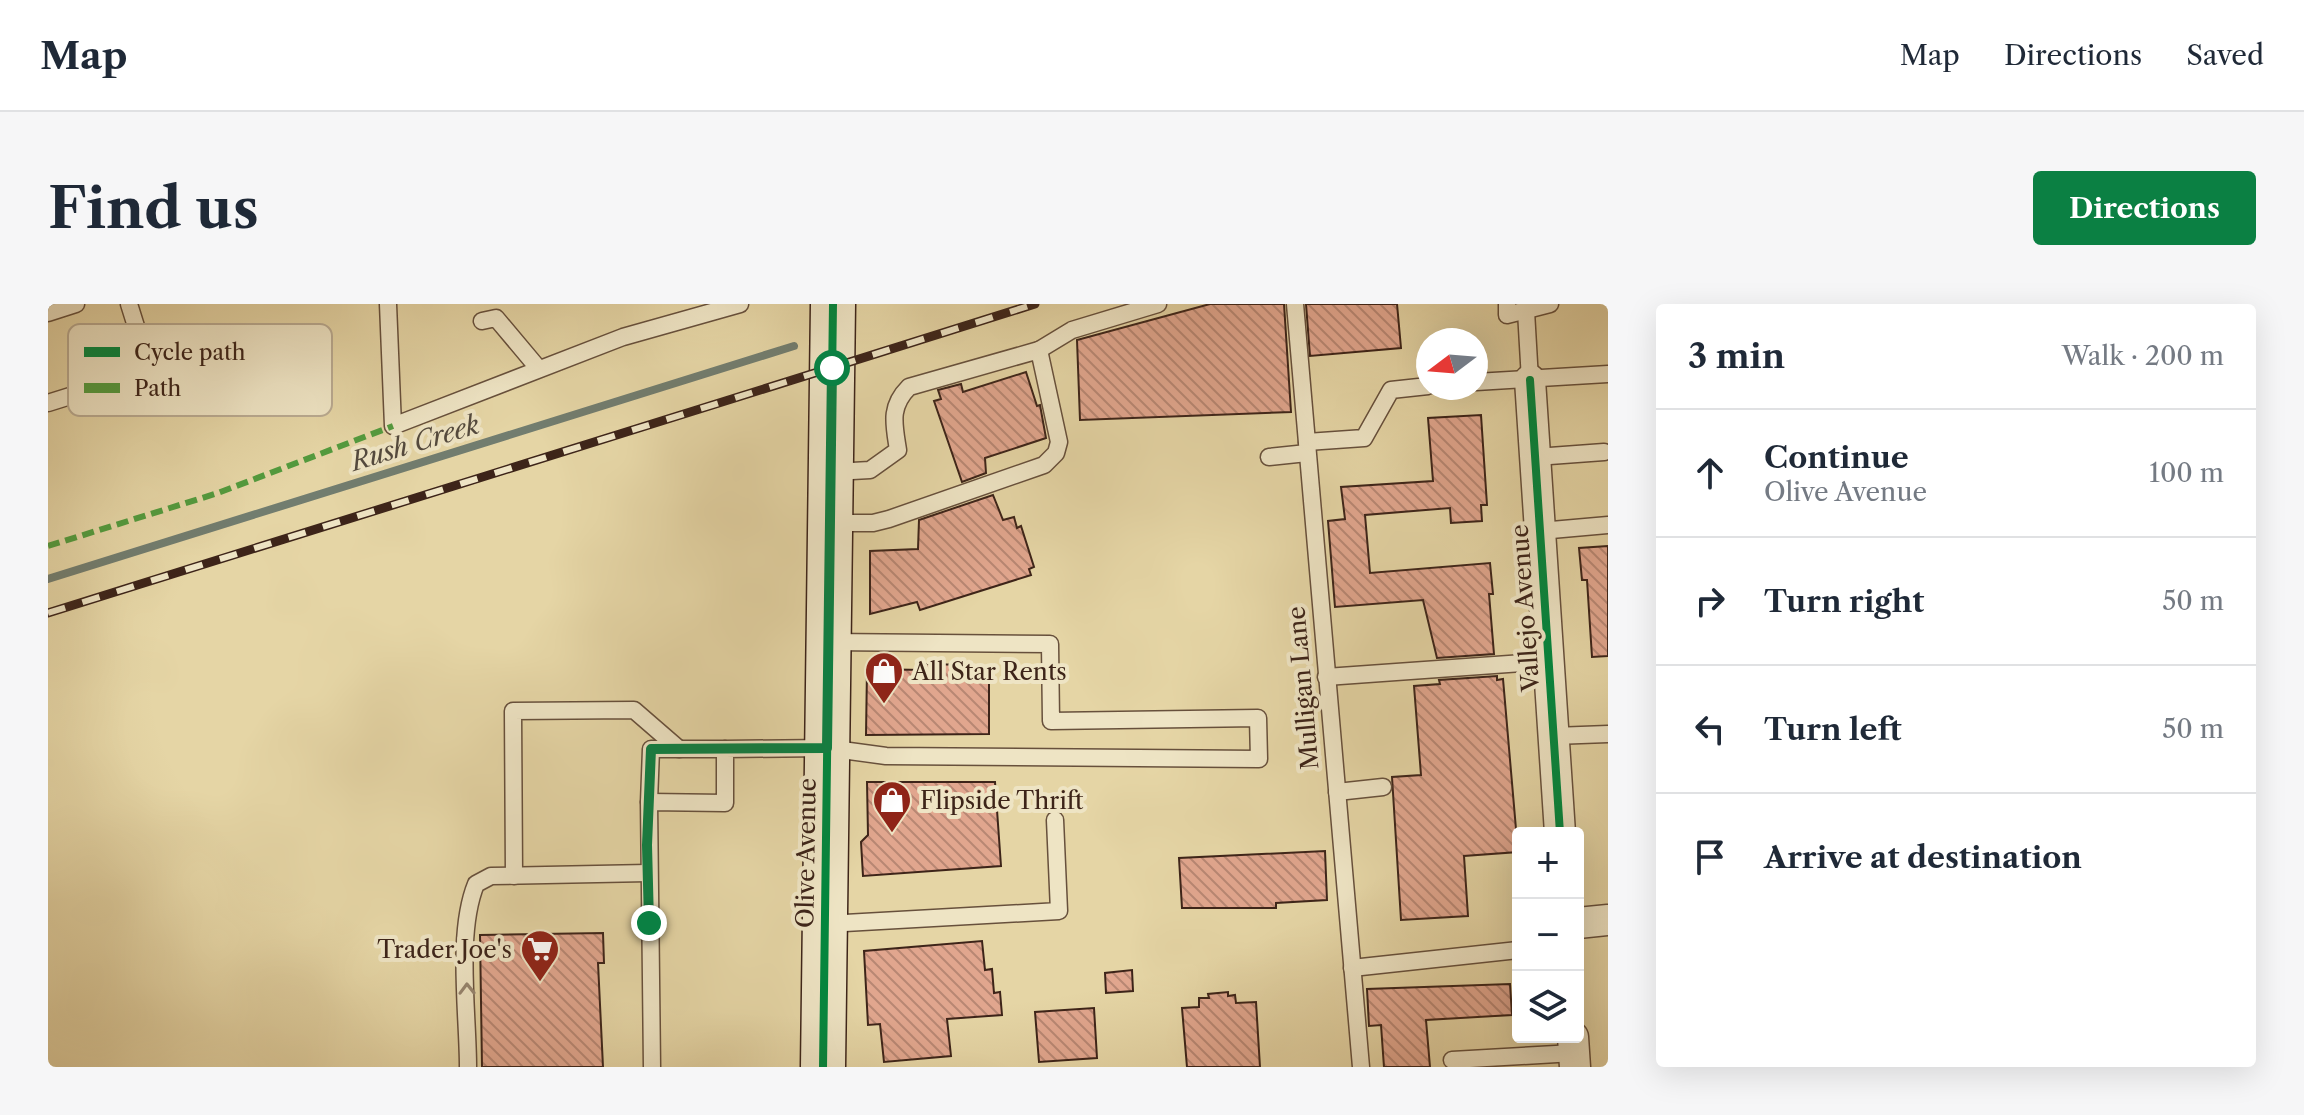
<!DOCTYPE html>
<html lang="en">
<head>
<meta charset="utf-8">
<style>
	body { margin:0; font-family:"Libre Caslon Text",serif; background:#f6f6f7; color:#1f2937 }
	.controls { position:absolute; right:24px; bottom:24px; display:grid; overflow:hidden; border-radius:8px; box-shadow:0 8px 32px #0002 }
	.controls button { width:72px; height:72px; display:grid; place-items:center; padding:0; border:0; border-bottom:2px solid #e0e1e3; background:#fff; color:#1f2937; font:40px sans-serif }
	.compass { position:absolute; left:1368px; top:24px; width:72px; height:72px; border-radius:50%; background:#fff; box-shadow:0 8px 32px #0002; rotate:254deg }
	.stop { position:absolute; width:24px; height:24px; margin:-18px; border:6px solid #0b8043; border-radius:50%; background:#fff }
	.stop.end { background:#0b8043; border-color:#fff; box-shadow:0 2px 8px #0008 }
	.list { margin:0; padding:0; list-style:none }
	h2 { display:flex; justify-content:space-between; align-items:center; height:104px; margin:0; padding:0 32px; font-size:34px }
	h2 small { font-size:26px; font-weight:400; color:#747a83 }
	.list li { display:grid; grid-template-columns:52px 1fr auto; gap:24px; align-items:center; box-sizing:border-box; height:128px; padding:0 32px; border-top:2px solid #e0e1e3 }
	.list b { display:block; font-size:30px; white-space:nowrap }
	.list p { margin:0; font-size:26px; white-space:nowrap; color:#747a83 }
	.list em { font-size:26px; font-style:normal; color:#747a83 }
	.icon { flex:none; width:44px; height:44px; fill:none; stroke:currentColor; stroke-width:2; stroke-linecap:round; stroke-linejoin:round }
	.map { position:relative; flex:none; width:1560px; height:763px; overflow:hidden; border-radius:8px }
	header { display:flex; align-items:center; gap:48px; box-sizing:border-box; height:112px; padding:0 40px; background:#fff; border-bottom:2px solid #e0e1e3 }
	header strong { font-size:38px }
	nav { display:flex; gap:44px; margin-inline-start:auto; font-size:28px }
	.intro { display:flex; align-items:center; justify-content:space-between; box-sizing:border-box; height:192px; padding:0 48px }
	h1 { margin:0; font-size:56px }
	.button { padding:20px 36px; border-radius:8px; background:#0b8043; color:#fff; font-size:28px; font-weight:700 }
	main { display:flex; gap:48px; padding:0 48px }
	aside { flex:1; background:#fff; border-radius:8px; box-shadow:0 8px 32px #0002 }
	.map>svg:first-child { display:block }
	.lines { fill:none; stroke-linecap:round; stroke-linejoin:round }
	.stream { stroke:#727d6f; stroke-width:8 }
	.building { fill:url(#building-back-hatch); stroke:#3d2419; stroke-width:2 }
	.lane-casing { stroke:#67503c; stroke-width:19 }
	.street-casing { stroke:#67503c; stroke-width:33 }
	.secondary-casing { stroke:#3d2419; stroke-width:47 }
	.lane { stroke:#eee4c4; stroke-width:16 }
	.street { stroke:#eee4c4; stroke-width:30 }
	.secondary { stroke:#eee4c4; stroke-width:44 }
	.rail-casing { stroke:#3d2419; stroke-width:9 }
	.rail { stroke:#eee4c4; stroke-width:6; stroke-dasharray:18; stroke-linecap:butt }
	.quiet { stroke:#539b3e; stroke-width:6; stroke-dasharray:12 6; stroke-linecap:butt }
	.cycleway-casing { stroke:#eee4c4; stroke-width:13 }
	.cycleway { stroke:#00873e; stroke-width:8 }
	.oneway { stroke:#96846e }
	.route { stroke:#0b8043; stroke-width:10 }
	.labels { text-anchor:middle; dominant-baseline:central; stroke-width:8; stroke-linejoin:round; paint-order:stroke }
	.street-label { font-size:24px; fill:#3d2419; stroke:#eee4c4 }
	.poi-label { font-size:24px; fill:#3d2419; stroke:#eee4c4; text-anchor:start }
	.water-label { font-size:26px; font-style:italic; fill:#53493d; stroke:#eee4c4 }
	.key { fill:#eee4c4; stroke:#b9aa91; stroke-width:2 }
	.key-label { font-size:22px; fill:#3d2419 }
</style>
</head>
<body>
<header>
<strong>Map</strong>
<nav><a>Map</a><a>Directions</a><a>Saved</a></nav>
</header>
<div class="intro"><h1>Find us</h1><a class="button">Directions</a></div>
<main>
<div class="map">
<svg width="1560" height="763" viewBox="0 0 1560 763">
	<defs>
		<pattern id="building-back-hatch" width="6" height="6" patternUnits="userSpaceOnUse" patternTransform="scale(2)"><rect width="6" height="6" fill="#e1a68e"/><path d="M-1 5l2 2M0 0l6 6M5-1l2 2" fill="none" stroke="#b88773"/></pattern>
	</defs>
	<rect width="100%" height="100%" fill="#e5d5a5"/>
	<filter id="stains"><feTurbulence type="fractalNoise" baseFrequency=".0025" numOctaves="4"/><feColorMatrix values="0 0 0 0 .2 0 0 0 0 .09 0 0 0 0 .02 0 0 0 .5 -.17"/></filter>
	<radialGradient id="worn" r=".72"><stop offset=".6" stop-color="#630" stop-opacity="0"/><stop offset="1" stop-color="#630" stop-opacity=".3"/></radialGradient>
	<g class="lines">
		<path class="stream" d="M0,275L746,42"/>
	</g>
	<g class="building">
		<path d="M1162,0H1236L1243,108L1032,116L1029,36Z"/>
		<path d="M1258,0H1349L1353,44L1262,52Z"/>
		<path d="M978,68L989,102L992,101L998,134L937,154L938,169L914,178L886,97L893,95L890,86L913,80L915,88Z"/>
		<path d="M1433,111L1439,201H1433L1434,217L1403,219L1402,204L1317,211L1322,269L1442,259L1445,290H1441L1446,350L1389,354L1375,296L1287,303L1280,217L1297,215L1293,183L1385,177L1380,114Z"/>
		<path d="M945,191L955,216L966,213L969,224L973,222L986,263L981,265L983,271L872,306L869,298L822,310V247L870,245L871,216Z"/>
		<path d="M1560,242V352L1544,353L1539,276H1534L1531,244Z"/>
		<path d="M876,360L921,361V370H941V430L818,431L819,365L876,366Z"/>
		<path d="M1449,372V376L1455,375L1470,548L1416,552L1420,612L1353,616L1344,473L1373,471L1366,382L1392,380L1391,376Z"/>
		<path d="M819,478H947L953,562L815,572L813,538L820,531Z"/>
		<path d="M1277,547L1279,596L1228,599V604H1134L1131,554Z"/>
		<path d="M555,629L556,659H550L555,763H434L432,631Z"/>
		<path d="M934,637L937,666L944,665L946,689L952,688L954,711L899,715L903,752L836,758L832,720L820,721L816,647Z"/>
		<path d="M1084,666L1085,687L1058,689L1057,669Z"/>
		<path d="M1462,680L1464,711L1378,716L1382,763H1336L1333,721L1321,722L1319,685Z"/>
		<path d="M1180,688V692L1187,691L1188,699L1208,698L1212,763H1139L1134,704L1151,703V694H1161L1160,690Z"/>
		<path d="M1046,704L1049,754L991,758L987,708Z"/>
	</g>
	<g class="lines">
		<defs>
			<g id="lane">
				<path d="M340,0L345,122L575,33L692,0"/>
				<path d="M1247,0L1313,763"/>
				<path d="M1459,0V11L1502,0"/>
				<path d="M1478,7L1482,76"/>
				<path d="M0,9L28,0"/>
				<path d="M434,17L448,14L490,64"/>
				<path d="M991,46L1024,26L1110,0"/>
				<path d="M1428,78L1560,70"/>
				<path d="M0,99L102,67L81,0"/>
				<path d="M1259,138L1316,134L1343,86L1380,82"/>
				<path d="M1221,153L1259,149"/>
				<path d="M1488,153L1556,148"/>
				<path d="M783,219H825L841,215L996,161L1008,149L1011,138L991,46L861,83C841,103 846,120 850,146L822,166L786,168"/>
				<path d="M1492,227L1560,221"/>
				<path d="M1278,373L1501,357"/>
				<path d="M1506,432L1560,430"/>
				<path d="M1289,488L1335,483"/>
				<path d="M601,498L603,445H677"/>
				<path d="M466,572L465,407L586,406L631,445"/>
				<path d="M779,620L1011,607L1007,516"/>
				<path d="M1304,664L1470,646"/>
				<path d="M1404,756L1526,749"/>
				<path d="M420,763C420,709 408,629 428,580L443,572L600,569"/>
				<path d="M604,763L601,498L677,499V445L779,444L838,452L1211,455L1210,414L1003,417L1002,340L781,338"/>
			</g>
			<g id="street">
				<path d="M1482,76L1512,529"/>
				<path d="M1530,619L1560,616"/>
				<path d="M1525,733L1527,763"/>
			</g>
			<path id="secondary" d="M775,763L785,0"/>
		</defs>
		<use href="#lane" class="lane-casing"/>
		<use href="#street" class="street-casing"/>
		<use href="#secondary" class="secondary-casing"/>
		<use href="#lane" class="lane"/>
		<use href="#street" class="street"/>
		<use href="#secondary" class="secondary"/>
		<defs>
			<path id="rail" d="M0,309L987,0"/>
		</defs>
		<use href="#rail" class="rail-casing"/>
		<use href="#rail" class="rail"/>
		<path class="quiet" d="M0,242L170,189L345,122"/>
		<defs>
			<g id="cycleway">
				<path d="M1482,76L1512,529"/>
				<path d="M775,763L785,0"/>
			</g>
		</defs>
		<use href="#cycleway" class="cycleway-casing"/>
		<use href="#cycleway" class="cycleway"/>
	</g>
	<defs><path id="oneway-chevron" d="M-2-3.5L2.5 0L-2 3.5" fill="none" stroke-width="1.6" stroke-linecap="round" stroke-linejoin="round" transform="scale(2)"/></defs>
	<use class="oneway" href="#oneway-chevron" transform="translate(419 685) rotate(-91)"/>
	<g class="lines">
		<path class="route" d="M601,619L599,541L603,445L779,444L784,64"/>
	</g>
	<defs>
		<symbol id="shop-pin" viewBox="-11 -11 22 30"><path d="M0 17L-7.5 6A9.5 9.5 0 1 1 7.5 6Z" fill="#8f2418" stroke="#eee4c4"/><path d="M-5-2.5h2.3a2.7 3.5 0 0 1 5.4 0H5L5.5 6h-11ZM-1.5-2.5h3a1.5 2.3 0 0 0-3 0Z" fill="#fff"/></symbol>
		<symbol id="supermarket-pin" viewBox="-11 -11 22 30"><path d="M0 17L-7.5 6A9.5 9.5 0 1 1 7.5 6Z" fill="#8f2418" stroke="#eee4c4"/><path d="M-6-5.5h2.5l.6 2H6L4.5 2H-2.5L-4.4-4H-6ZM-1.5 3.2a1.3 1.3 0 1 0 .1 0ZM3 3.2a1.3 1.3 0 1 0 .1 0Z" fill="#fff"/></symbol>
	</defs>
	<g fill-rule="evenodd">
		<use href="#shop-pin" x="814" y="345" width="44" height="60"/>
		<use href="#shop-pin" x="822" y="474" width="44" height="60"/>
		<use href="#supermarket-pin" x="470" y="623" width="44" height="60"/>
	</g>
	<g class="labels">
		<g class="street-label">
			<text transform="translate(1477 304) rotate(-94)">Vallejo Avenue</text>
			<text transform="translate(1255 384) rotate(-95)">Mulligan Lane</text>
			<text transform="translate(758 549) rotate(-89)">Olive Avenue</text>
		</g>
		<g class="poi-label">
			<text x="864" y="367">All Star Rents</text>
			<text x="872" y="496">Flipside Thrift</text>
			<text x="464" y="645" text-anchor="end">Trader Joe's</text>
		</g>
		<g class="water-label">
			<text transform="translate(367 139) rotate(-17)">Rush Creek</text>
		</g>
	</g>
	<rect x="20" y="20" width="264" height="92" rx="12" class="key"/>
	<rect x="36" y="43" width="36" height="10" fill="#00873e"/>
	<rect x="36" y="79" width="36" height="10" fill="#539b3e"/>
	<g class="key-label">
		<text x="86" y="56">Cycle path</text>
		<text x="86" y="92">Path</text>
	</g>
	<rect width="100%" height="100%" filter="url(#stains)"/>
	<rect width="100%" height="100%" fill="url(#worn)"/>
</svg>
<div class="controls">
<button>+</button>
<button>−</button>
<button><svg class="icon" aria-label="layers" viewBox="0 0 24 24"><path d="M12 4l9 5-9 5-9-5zM3 14l9 5 9-5"/></svg></button>
</div>
<svg class="compass" viewBox="-18 -18 36 36"><path d="M0-13l5 13h-10z" fill="#e53935"/><path d="M0 13l5-13h-10z" fill="#747a83"/></svg>
<div class="stop" style="left:784px;top:64px"></div>
<div class="stop end" style="left:601px;top:619px"></div>
</div>
<aside>
<h2>3 min<small>Walk · 200 m</small></h2>
<ul class="list">
<li><svg class="icon" aria-label="ahead" viewBox="0 0 24 24"><path d="M12 20V5M6 11l6-6 6 6"/></svg><div><b>Continue</b><p>Olive Avenue</p></div><em>100 m</em></li>
<li><svg class="icon" aria-label="right" viewBox="0 0 24 24"><path d="M7 20v-9h11M14 6l5 5-5 5"/></svg><div><b>Turn right</b></div><em>50 m</em></li>
<li><svg class="icon" aria-label="left" viewBox="0 0 24 24"><path d="M17 20v-9H6M10 6l-5 5 5 5"/></svg><div><b>Turn left</b></div><em>50 m</em></li>
<li><svg class="icon" aria-label="arrive" viewBox="0 0 24 24"><path d="M6 21V4h12l-3 4 3 4H6"/></svg><div><b>Arrive at destination</b></div></li>
</ul>
</aside>
</main>
</body>
</html>
